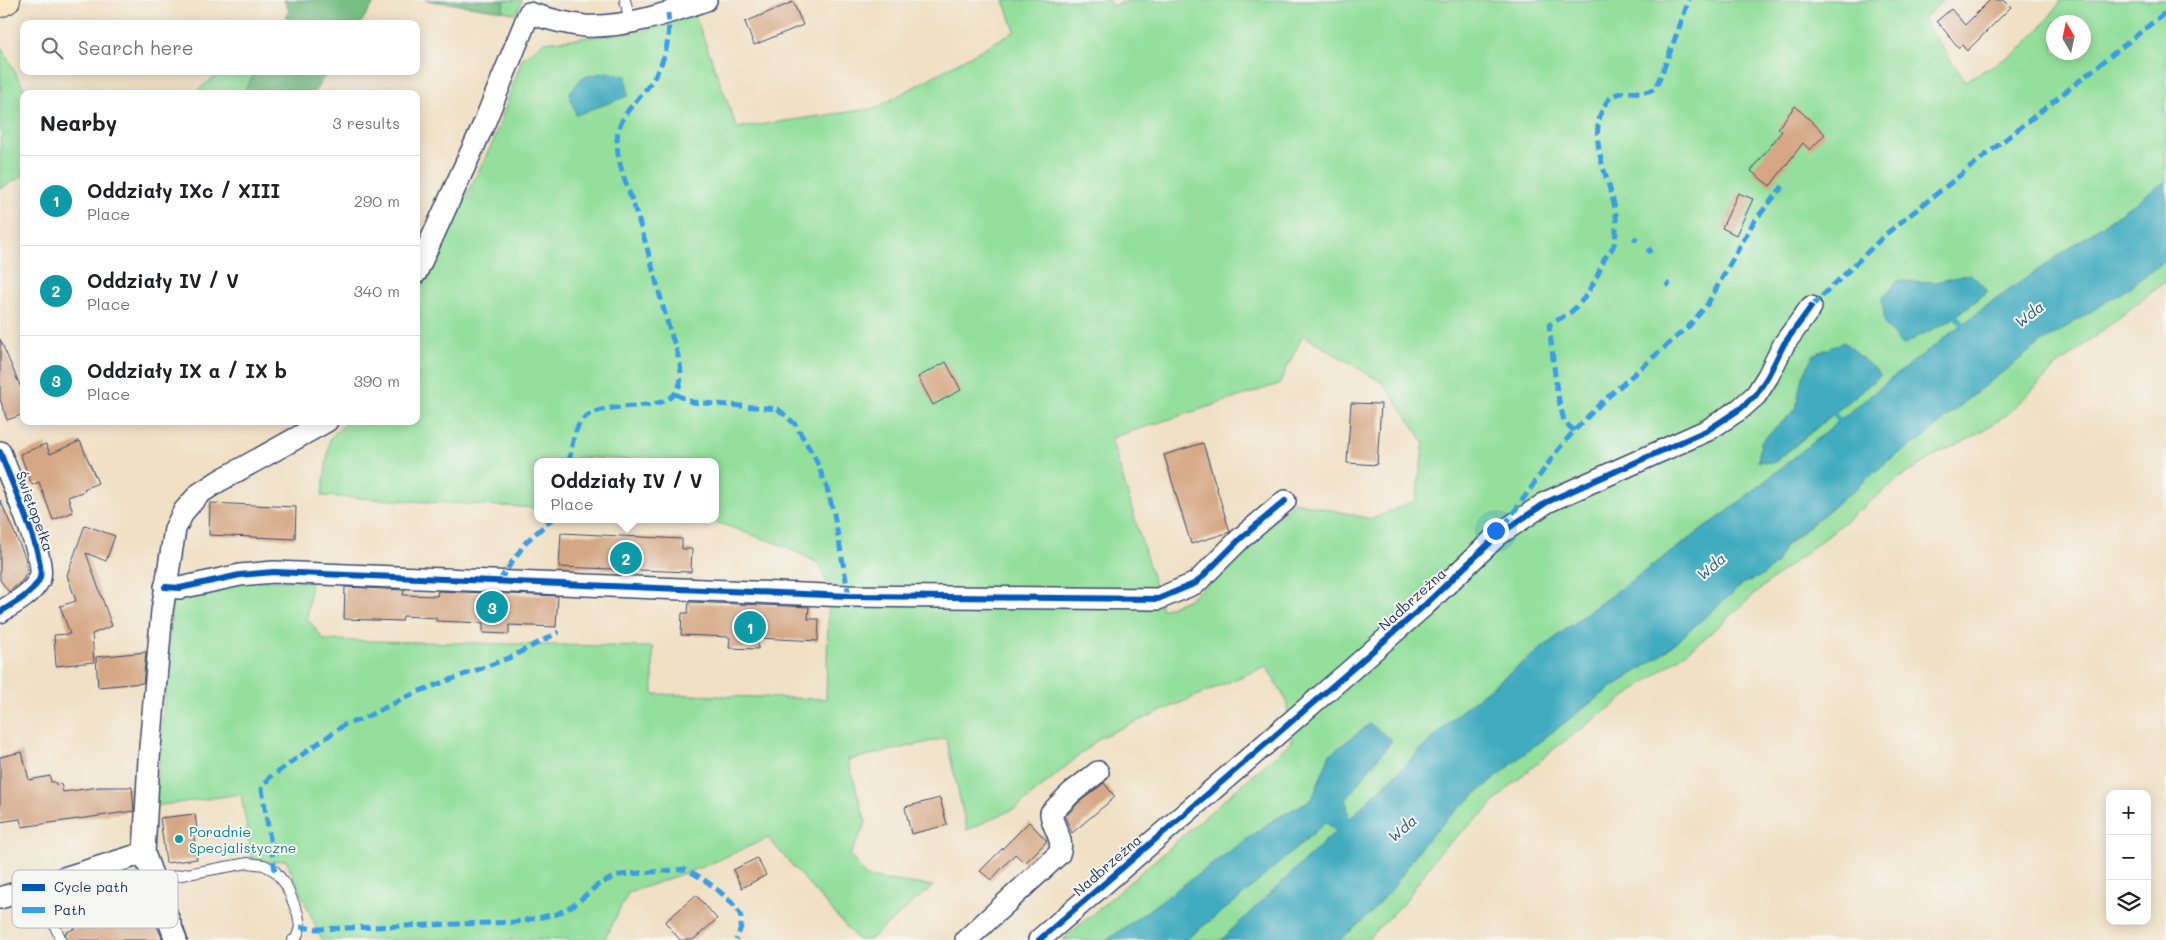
<!DOCTYPE html>
<html lang="en">
<head>
<meta charset="utf-8">
<style>
	body { margin:0; font-family:Mali,sans-serif; background:#f6f6f6; color:#202124 }
	.controls { position:absolute; right:15px; bottom:15px; display:grid; overflow:hidden; border-radius:10px; box-shadow:0 2px 12px #0003 }
	.controls button { width:45px; height:45px; display:grid; place-items:center; padding:0; border:0; border-bottom:1px solid #e0e0e0; background:#fff; color:#202124; font:25px sans-serif }
	.compass { position:absolute; left:2046px; top:15px; width:45px; height:45px; border-radius:50%; background:#fff; box-shadow:0 2px 12px #0003; rotate:351deg }
	.you { position:absolute; left:1495px; top:530px; width:18px; height:18px; margin:-12px; border:4px solid #fff; border-radius:50%; background:#1a73e8; box-shadow:0 0 0 8px #1a73e833 }
	.badge { display:grid; place-items:center; width:32px; height:32px; border-radius:50%; background:#b45309; color:#fff; font-size:16px; font-weight:700 }
	.pin { position:absolute; translate:-50% -50%; border:2px solid #fff; box-shadow:0 1px 5px #0006 }
	.popup { position:absolute; left:534px; top:458px; width:185px; height:65px; box-sizing:border-box; display:grid; place-content:center; border-radius:10px; background:#fff; filter:drop-shadow(0 1px 4px #0005); font-size:16px; white-space:nowrap; color:#757577 }
	.popup b { font-size:19px; color:#202124 }
	.popup::after { content:''; position:absolute; left:50%; top:100%; margin-left:-10px; border:10px solid transparent; border-top-color:#fff }
	.list { margin:0; padding:0; list-style:none }
	h2 { display:flex; justify-content:space-between; align-items:center; height:65px; margin:0; padding:0 20px; font-size:21px }
	h2 small { font-size:16px; font-weight:400; color:#757577 }
	.list li { display:grid; grid-template-columns:32px 1fr auto; gap:15px; align-items:center; box-sizing:border-box; height:90px; padding:0 20px; border-top:1px solid #e0e0e0 }
	.list b { display:block; font-size:19px; white-space:nowrap }
	.list p { margin:0; font-size:16px; white-space:nowrap; color:#757577 }
	.list em { font-size:16px; font-style:normal; color:#757577 }
	.icon { flex:none; width:28px; height:28px; fill:none; stroke:currentColor; stroke-width:2; stroke-linecap:round; stroke-linejoin:round }
	.map { position:relative; flex:none; width:2166px; height:940px; overflow:hidden }
	.search { position:absolute; background:#fff; box-shadow:0 2px 12px #0003; left:20px; top:20px; width:400px; height:55px; display:flex; align-items:center; gap:12px; box-sizing:border-box; padding:0 18px; border-radius:10px; color:#757577; font-size:19px }
	.panel { position:absolute; background:#fff; box-shadow:0 2px 12px #0003; left:20px; top:90px; width:400px; height:335px; border-radius:10px }
	.map>svg:first-child { display:block }
	.green { fill:#93df9b; stroke:#57877c; fill-rule:evenodd }
	.forest { fill:#76be83; stroke:#487670 }
	.water { fill:#3fabbf; stroke:#2d6d8e }
	.lines { fill:none; stroke-linecap:round; stroke-linejoin:round }
	.stream { stroke:#3fabbf; stroke-width:5 }
	.building { fill:#d5a784 }
	.lane-casing { stroke:#3b4a6d; stroke-width:12 }
	.street-casing { stroke:#3b4a6d; stroke-width:24 }
	.secondary-casing { stroke:#3b4a6d; stroke-width:30 }
	.lane { stroke:#fff; stroke-width:10 }
	.street { stroke:#fff; stroke-width:21 }
	.secondary { stroke:#fae7c3; stroke-width:28 }
	.quiet { stroke:#3b9de6; stroke-width:5; stroke-dasharray:10 5; stroke-linecap:butt }
	.cycleway-casing { stroke:#f6f6f2; stroke-width:9 }
	.cycleway { stroke:#0057b8; stroke-width:6 }
	.culture-dot { fill:#0f9aa8; stroke:#f6f6f2; stroke-width:2 }
	.labels { text-anchor:middle; dominant-baseline:central; stroke-width:4; stroke-linejoin:round; paint-order:stroke }
	.street-label { font-size:14px; fill:#1b2f5e; stroke:#f6f6f2 }
	.culture-label { font-size:14px; fill:#0d838f; stroke:#f6f6f2; text-anchor:start }
	.water-label { font-size:15px; font-style:italic; fill:#285a80; stroke:#f6f6f2 }
	.key { fill:#f6f6f2; stroke:#b4bac6; stroke-width:1 }
	.key-label { font-size:14px; fill:#1b2f5e }
</style>
</head>
<body>
<div class="map">
<svg width="2166" height="940" viewBox="0 0 2166 940">
	<rect width="100%" height="100%" fill="#f6f6f2"/>
	<filter id="ink" filterUnits="userSpaceOnUse"><feTurbulence type="fractalNoise" baseFrequency=".02" numOctaves="2"/><feDisplacementMap in="SourceGraphic" scale="10" xChannelSelector="R" yChannelSelector="G"/><feConvolveMatrix kernelMatrix="1 2 1 2 8 2 1 2 1" color-interpolation-filters="sRGB"/></filter>
	<filter id="wash" filterUnits="userSpaceOnUse"><feTurbulence type="fractalNoise" baseFrequency=".0096" numOctaves="4" result="noise"/><feDisplacementMap in="SourceGraphic" scale="20" xChannelSelector="R" yChannelSelector="G"/><feGaussianBlur stdDeviation="1.12" result="paint"/><feColorMatrix in="noise" values="0 0 0 0 0 0 0 0 0 0 0 0 0 0 0 0 0 1.4 0 .05"/><feComposite in="paint" operator="in"/></filter>
	<g filter="url(#wash)">
		<rect width="100%" height="100%" fill="#f0e0c4"/>
		<g class="green">
			<path d="M504,0H522L517,14L503,11Z"/>
			<path d="M1004,0H1109L1111,6L1132,0H1943L1923,19L1965,81L2017,52L2039,30L2062,0H2166V181L1992,302L1892,378L1728,511L1591,610L1462,710L1348,820L1346,799L1392,740L1330,754L1313,799L1272,821L1107,940H1063L1292,741L1286,700L1266,666L1101,737L1018,807L967,830L946,738L848,760L866,823L850,855L866,877L933,886L869,940H858L768,838L705,866L628,893L604,940H322L286,860L253,864L241,794L155,806L173,596L236,581H311L307,618L324,640L653,647V694L826,699L829,587L818,563L784,546L707,519H715V462H667L578,457V462H537V508L322,496L330,438L348,421H416V252L432,264L494,140L522,59L544,42L639,32L695,15L737,128L876,108L1015,31ZM2054,22H2084V52H2054ZM1897,281L1935,282L1988,291L1951,320ZM1303,335L1383,383L1424,442L1416,500L1372,519L1293,502L1214,580L1187,600L1162,610L1111,438L1279,384ZM1881,375L1774,463L1761,442L1796,409Z"/>
			<path d="M1,47L27,94H24V175L0,189Z"/>
			<path d="M222,71H256L243,94H193Z"/>
			<path d="M2166,260V281L2056,367L2007,415L1971,438L1939,453L1902,476L1764,586L1699,643L1555,748L1507,789L1487,810L1439,852L1404,903L1366,940H1339L1365,919L1393,888L1422,845L1451,815L1530,749L1609,689L1659,657L1744,583L1762,576L1777,563L1784,547L1854,490L1890,459L1919,441L1979,390L2042,342L2124,291Z"/>
			<path d="M1326,822L1336,831L1221,940H1185L1237,900Z"/>
		</g>
		<g class="forest">
			<path d="M284,0H376L360,24H282L289,11Z"/>
			<path d="M425,0H504L503,11Z"/>
			<path d="M256,71H328L313,94H243Z"/>
		</g>
		<g class="water">
			<path d="M607,72L626,76L628,96L576,115L569,93L583,77Z"/>
			<path d="M2166,181V260L2124,291L2042,342L1979,390L1919,441L1890,459L1854,490L1784,546L1777,563L1762,576L1744,583L1659,657L1609,689L1530,749L1451,815L1422,845L1393,888L1365,919L1339,940H1221L1336,831L1326,822L1237,900L1185,940H1107L1272,821L1312,799L1330,754L1370,724L1392,740L1346,799L1349,819L1462,710L1591,610L1728,511L1892,378L1992,302Z"/>
			<path d="M1971,274L1988,291L1951,320L1902,345L1885,325L1882,299L1897,281L1935,282Z"/>
			<path d="M1844,342L1881,375L1773,463L1758,461L1761,442L1796,409L1801,381L1813,355Z"/>
		</g>
		<g class="lines">
			<g class="stream">
				<path d="M1956,316L1962,324"/>
				<path d="M1834,413L1839,421"/>
			</g>
		</g>
		<g id="blocks">
			<g class="building">
				<path d="M1990,0H2004L2011,7L1967,51L1962,45L1959,48L1937,21L1951,9L1965,25Z"/>
				<path d="M793,2L803,25L754,45L745,22Z"/>
				<path d="M1795,106L1825,134L1810,150L1803,143L1770,186L1751,171L1782,131L1778,128Z"/>
				<path d="M1738,193L1753,199L1736,235L1722,228Z"/>
				<path d="M0,339L24,395V414L7,420L0,399Z"/>
				<path d="M946,362L961,390L933,405L918,377Z"/>
				<path d="M1351,403L1381,404L1377,465L1347,463Z"/>
				<path d="M80,441L98,483L84,489L85,491L68,497L73,512L53,520L39,482L32,485L20,454L46,444L50,454Z"/>
				<path d="M1203,443L1230,532L1191,544L1164,455Z"/>
				<path d="M0,500L25,557L28,571L22,581L9,592L0,580Z"/>
				<path d="M210,503L296,507L295,539L209,535Z"/>
				<path d="M85,525L115,536L106,561L86,553L112,626L92,634L94,662L56,666L54,635L70,634L60,606L76,601L67,575Z"/>
				<path d="M561,533L682,539V549H692L691,572L559,567Z"/>
				<path d="M345,587L404,590L403,595L437,596L438,591L558,596L556,627L509,625V634L483,633V623L436,621V618L403,616L402,621L344,619Z"/>
				<path d="M689,602L809,607L808,619H819L818,641L758,638V649L729,648L730,637L681,635L682,613H688Z"/>
				<path d="M146,652L143,683L98,687L96,657Z"/>
				<path d="M22,752L29,780L50,776L51,782H55L56,785L61,784L63,792L99,787H132L134,811L22,827L20,819L0,822V757Z"/>
				<path d="M1104,783L1115,797L1072,833L1065,817L1079,802Z"/>
				<path d="M940,798L947,825L911,834L905,807Z"/>
				<path d="M195,814L197,830L193,831L197,859L166,863L160,818Z"/>
				<path d="M1029,822L1047,841L1025,863L1015,854L991,880L980,871Z"/>
				<path d="M757,858L766,875L742,888L733,870Z"/>
				<path d="M143,895L163,940H68L65,933L82,925L80,921L107,908L109,911Z"/>
				<path d="M696,895L717,919L693,940H680L665,922Z"/>
			</g>
		</g>
	</g>
	<g filter="url(#ink)">
		<use href="#blocks" fill-opacity="0" stroke="#3b4a6d" stroke-width="1"/>
		<g class="lines">
			<defs>
				<g id="lane">
					<path d="M625,0L630,22"/>
					<path d="M154,880L248,863L264,865L275,871L286,885L298,914L300,927L296,939L293,940"/>
					<path d="M38,886L61,940"/>
				</g>
				<g id="street">
					<path d="M416,273L483,126L529,13C548,19 566,24 585,26C625,28 669,13 706,0"/>
					<path d="M0,452C8,475 49,563 39,580C31,595 13,604 0,612"/>
					<path d="M165,587L180,588L240,575L274,572L849,596L1158,599L1196,583L1240,539L1285,501"/>
					<path d="M0,898L144,853"/>
					<path d="M176,940L144,853L149,759L162,611L175,529L184,511L199,494L219,481L327,421"/>
					<path d="M966,940L1059,854C1065,838 1052,828 1051,813L1071,793L1098,772"/>
					<path d="M1039,940L1351,670L1426,604L1498,535L1547,502L1708,430L1740,409L1756,395L1768,376L1784,344L1811,307"/>
				</g>
				<path id="secondary" d="M0,3L6,0"/>
			</defs>
			<use href="#lane" class="lane-casing"/>
			<use href="#street" class="street-casing"/>
			<use href="#secondary" class="secondary-casing"/>
			<use href="#lane" class="lane"/>
			<use href="#street" class="street"/>
			<use href="#secondary" class="secondary"/>
			<g class="quiet">
				<path d="M1634,241L1637,237"/>
				<path d="M1647,252L1652,249"/>
				<path d="M1666,286L1670,283"/>
				<path d="M1811,307L1886,234L2166,12"/>
				<path d="M675,394L692,402L778,409L795,424L816,460L827,488L834,514L849,596"/>
				<path d="M1574,431L1564,421L1557,392L1549,325C1557,320 1565,316 1572,311C1587,298 1597,278 1604,260C1606,255 1610,252 1613,247C1615,243 1616,234 1616,229C1620,191 1583,147 1604,106C1617,82 1642,99 1655,88C1659,84 1685,11 1689,0"/>
				<path d="M569,462C572,448 573,430 583,419C607,396 672,419 680,383C684,366 674,344 669,328C658,290 649,252 637,215C630,192 617,166 617,142C617,116 636,103 650,84C665,62 671,39 668,13"/>
				<path d="M1504,526L1557,451L1574,431L1601,403L1689,326L1707,305L1753,223L1783,186"/>
				<path d="M499,581L526,542L552,519"/>
				<path d="M275,871L262,789L269,778L344,725L362,719L417,692L509,658L559,632"/>
				<path d="M300,927L317,929L516,922L557,914L574,905L599,884L619,875L685,869C700,875 736,901 741,917C743,925 739,933 736,940"/>
			</g>
			<defs>
				<g id="cycleway">
					<path d="M0,452C8,475 49,563 39,580C31,595 13,604 0,612"/>
					<path d="M165,587L180,588L240,575L274,572L849,596L1158,599L1196,583L1240,539L1285,501"/>
					<path d="M1039,940L1351,670L1426,604L1498,535L1547,502L1708,430L1740,409L1756,395L1768,376L1784,344L1811,307"/>
				</g>
			</defs>
			<use href="#cycleway" class="cycleway-casing"/>
			<use href="#cycleway" class="cycleway"/>
		</g>
	</g>
	<circle class="culture-dot" cx="179" cy="839" r="5"/>
	<g class="labels">
		<g class="street-label">
			<text transform="translate(35 511) rotate(70)">Świętopełka</text>
			<text transform="translate(1412 599) rotate(-42)">Nadbrzeżna</text>
			<text transform="translate(1107 865) rotate(-41)">Nadbrzeżna</text>
		</g>
		<g class="culture-label">
			<text x="189" y="831">Poradnie<tspan x="189" dy="16">Specjalistyczne</tspan></text>
		</g>
		<g class="water-label">
			<text transform="translate(2029 314) rotate(-38)">Wda</text>
			<text transform="translate(1711 566) rotate(-40)">Wda</text>
			<text transform="translate(1402 828) rotate(-40)">Wda</text>
		</g>
	</g>
	<rect x="12" y="870" width="166" height="58" rx="8" class="key"/>
	<rect x="22" y="884" width="23" height="7" fill="#0057b8"/>
	<rect x="22" y="907" width="23" height="6" fill="#3b9de6"/>
	<g class="key-label">
		<text x="54" y="892">Cycle path</text>
		<text x="54" y="915">Path</text>
	</g>
</svg>
<div class="controls">
<button>+</button>
<button>−</button>
<button><svg class="icon" aria-label="layers" viewBox="0 0 24 24"><path d="M12 4l9 5-9 5-9-5zM3 14l9 5 9-5"/></svg></button>
</div>
<svg class="compass" viewBox="-18 -18 36 36"><path d="M0-13l5 13h-10z" fill="#e53935"/><path d="M0 13l5-13h-10z" fill="#757577"/></svg>
<div class="you"></div>
<div class="pin badge" style="left:750px;top:627px;background:#0f9aa8">1</div>
<div class="pin badge" style="left:626px;top:558px;background:#0f9aa8">2</div>
<div class="popup"><b>Oddziały IV / V</b>Place</div>
<div class="pin badge" style="left:492px;top:607px;background:#0f9aa8">3</div>
<div class="search"><svg class="icon" aria-label="search" viewBox="0 0 24 24"><circle cx="10" cy="10" r="6"/><path d="M15 15l6 6"/></svg>Search here</div>
<section class="panel">
<h2>Nearby<small>3 results</small></h2>
<ul class="list">
<li><span class="badge" style="background:#0f9aa8">1</span><div><b>Oddziały IXc / XIII</b><p>Place</p></div><em>290 m</em></li>
<li><span class="badge" style="background:#0f9aa8">2</span><div><b>Oddziały IV / V</b><p>Place</p></div><em>340 m</em></li>
<li><span class="badge" style="background:#0f9aa8">3</span><div><b>Oddziały IX a / IX b</b><p>Place</p></div><em>390 m</em></li>
</ul>
</section>
</div>
</body>
</html>
